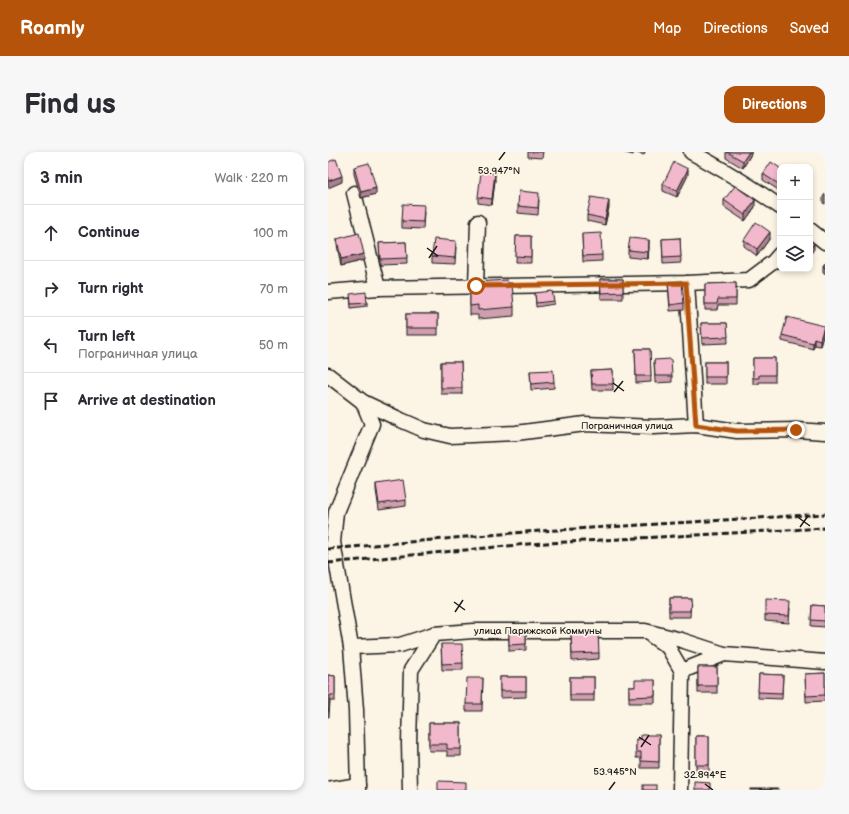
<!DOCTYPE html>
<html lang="en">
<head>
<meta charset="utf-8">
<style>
	body { margin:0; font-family:"Balsamiq Sans",sans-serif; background:#f7f7f7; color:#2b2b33 }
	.controls { position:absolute; right:12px; top:12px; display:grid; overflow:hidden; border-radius:8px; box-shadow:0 2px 6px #0003 }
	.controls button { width:36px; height:36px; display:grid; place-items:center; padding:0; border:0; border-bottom:1px solid #e1e1e2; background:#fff; color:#2b2b33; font:20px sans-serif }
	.stop { position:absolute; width:12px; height:12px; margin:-9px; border:3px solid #b45309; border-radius:50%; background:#fff }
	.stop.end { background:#b45309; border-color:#fff; box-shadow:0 1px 4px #0008 }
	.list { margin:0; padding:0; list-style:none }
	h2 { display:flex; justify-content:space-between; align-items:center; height:52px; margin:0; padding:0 16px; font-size:17px }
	h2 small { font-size:13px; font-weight:400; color:#7c7c81 }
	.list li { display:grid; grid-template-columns:26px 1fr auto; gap:12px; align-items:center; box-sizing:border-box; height:56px; padding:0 16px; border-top:1px solid #e1e1e2 }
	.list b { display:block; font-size:15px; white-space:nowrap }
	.list p { margin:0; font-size:13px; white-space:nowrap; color:#7c7c81 }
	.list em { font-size:13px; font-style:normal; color:#7c7c81 }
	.icon { flex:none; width:22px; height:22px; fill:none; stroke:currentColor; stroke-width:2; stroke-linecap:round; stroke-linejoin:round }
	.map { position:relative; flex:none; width:497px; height:638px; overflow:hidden; border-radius:12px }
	header { display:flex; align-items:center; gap:24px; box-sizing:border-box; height:56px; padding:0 20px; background:#b45309; color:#fff }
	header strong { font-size:19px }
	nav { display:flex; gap:22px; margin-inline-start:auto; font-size:14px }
	.intro { display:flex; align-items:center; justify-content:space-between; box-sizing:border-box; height:96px; padding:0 24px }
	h1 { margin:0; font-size:28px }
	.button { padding:10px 18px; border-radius:12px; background:#b45309; color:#fff; font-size:14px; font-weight:700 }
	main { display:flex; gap:24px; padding:0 24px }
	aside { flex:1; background:#fff; border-radius:12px; box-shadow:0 2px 6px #0003 }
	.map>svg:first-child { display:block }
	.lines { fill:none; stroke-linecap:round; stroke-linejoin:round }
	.minor-casing { stroke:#1c1c1c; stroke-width:17 }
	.minor { stroke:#fcf5e5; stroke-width:14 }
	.rail { stroke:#1c1c1c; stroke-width:3; stroke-dasharray:6 3; stroke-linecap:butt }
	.wall { fill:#d09faf; stroke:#1c1c1c }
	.shaded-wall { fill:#a9828f; stroke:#1c1c1c }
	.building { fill:#f2b9cc; stroke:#1c1c1c }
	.route { stroke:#b45309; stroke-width:5 }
	.ticks { fill:none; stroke:#1c1c1c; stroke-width:1.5 }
	.labels { text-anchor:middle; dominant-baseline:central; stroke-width:3.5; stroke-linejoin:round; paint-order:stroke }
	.street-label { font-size:10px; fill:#1c1c1c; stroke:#fcf5e5 }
	.ticks-label { font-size:10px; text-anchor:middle; fill:#1c1c1c; stroke:#fcf5e5; stroke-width:3.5; stroke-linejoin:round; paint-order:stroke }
</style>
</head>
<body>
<header>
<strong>Roamly</strong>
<nav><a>Map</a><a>Directions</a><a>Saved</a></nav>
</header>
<div class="intro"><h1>Find us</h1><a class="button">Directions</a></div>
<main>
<aside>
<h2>3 min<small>Walk · 220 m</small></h2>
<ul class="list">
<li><svg class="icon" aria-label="ahead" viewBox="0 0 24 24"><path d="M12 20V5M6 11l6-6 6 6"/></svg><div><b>Continue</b></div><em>100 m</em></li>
<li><svg class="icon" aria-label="right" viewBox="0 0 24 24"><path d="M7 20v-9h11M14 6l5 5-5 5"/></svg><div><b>Turn right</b></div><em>70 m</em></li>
<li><svg class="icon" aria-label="left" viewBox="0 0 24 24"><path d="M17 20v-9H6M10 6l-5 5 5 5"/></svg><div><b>Turn left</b><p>Пограничная улица</p></div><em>50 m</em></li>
<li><svg class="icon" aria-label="arrive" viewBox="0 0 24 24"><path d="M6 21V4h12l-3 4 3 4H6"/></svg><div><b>Arrive at destination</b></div></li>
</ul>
</aside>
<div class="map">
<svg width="497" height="638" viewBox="0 0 497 638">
	<rect width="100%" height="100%" fill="#fcf5e5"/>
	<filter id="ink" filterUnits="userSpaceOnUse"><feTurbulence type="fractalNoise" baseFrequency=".025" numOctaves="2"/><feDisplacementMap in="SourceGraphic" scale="8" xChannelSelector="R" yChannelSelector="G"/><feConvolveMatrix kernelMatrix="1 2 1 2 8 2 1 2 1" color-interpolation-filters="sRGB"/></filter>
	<g filter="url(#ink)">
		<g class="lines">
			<defs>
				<g id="minor">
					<path d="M363,0C394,17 424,34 452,55"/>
					<path d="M26,41L50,136"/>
					<path d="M482,78L497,90"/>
					<path d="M359,131L368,273"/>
					<path d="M148,134L150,70"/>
					<path d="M0,140L50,136L359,131L421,128L445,110L452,102"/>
					<path d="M0,223L35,250L73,268L96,278L122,284L188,281L257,272L326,275L368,273L409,279L468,278L497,280"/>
					<path d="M324,484L340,495L354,519L352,638"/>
					<path d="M23,495L72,493L106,482L145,479H317L353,488L396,502L497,510"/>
					<path d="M354,519L396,502"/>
					<path d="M0,638L30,633"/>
					<path d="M30,638L28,558L23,495L5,390L8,360L44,272L35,250"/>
					<path d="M82,638L81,591L83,518L106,482"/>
				</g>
			</defs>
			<use href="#minor" class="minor-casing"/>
			<use href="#minor" class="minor"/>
			<g class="rail">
				<path d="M0,397L196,380L497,362"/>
				<path d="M0,411L200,392L497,376"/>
			</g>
		</g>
		<g class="wall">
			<path d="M200,0H215L214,6L200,5Z"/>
			<path d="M294,0H317L316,3L306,0L305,3Z"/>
			<path d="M398,0H423V2L415,16L398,6Z"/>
			<path d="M26,15L48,42L33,46L26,22Z"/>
			<path d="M452,16V39L435,28V22Z"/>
			<path d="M360,23L349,45L335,39V32Z"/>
			<path d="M167,28L164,53L150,51V45Z"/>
			<path d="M497,42V52L495,51V45Z"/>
			<path d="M211,48L210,63L190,61V54Z"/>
			<path d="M396,48L427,55L417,69L396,55Z"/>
			<path d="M281,55L277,73L259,69V63Z"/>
			<path d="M96,60L95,77L74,76V69Z"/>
			<path d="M254,82L274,103V109L255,110Z"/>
			<path d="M188,84H203V111H187Z"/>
			<path d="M352,86L353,111L335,112L334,87Z"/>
			<path d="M442,86L429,104L416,94V88Z"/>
			<path d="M9,87L36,108L13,114L9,93Z"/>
			<path d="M78,90L79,112L52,113L51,91Z"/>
			<path d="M128,95L127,112L104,111V104Z"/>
			<path d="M321,95L320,107L300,105V98Z"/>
			<path d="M497,111V122L495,121V114Z"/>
			<path d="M272,127H295V147H273Z"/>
			<path d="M148,130L180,131L186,155V164L150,167V163H142V141L148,140Z"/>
			<path d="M340,130L356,151V158L342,159Z"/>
			<path d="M408,131V153H390L389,158H377V132Z"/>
			<path d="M207,141L226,149V152L208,155Z"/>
			<path d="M22,145L39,151V154L23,156Z"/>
			<rect x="78" y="162" width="32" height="21"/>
			<path d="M373,171H399L400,191L374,192Z"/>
			<path d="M496,181L492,194L486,193L485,197L454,189V183Z"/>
			<path d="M307,197H322L323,230L308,231Z"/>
			<path d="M425,206H447V230H431V232H425Z"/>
			<path d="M326,208L344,224V230L327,231Z"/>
			<path d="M113,210H133L134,242H113Z"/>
			<rect x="377" y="210" width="21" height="22"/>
			<path d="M285,218V238H264L263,219Z"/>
			<path d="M202,219L226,230V236L203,238Z"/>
			<path d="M48,332L78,348V354L51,358L48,338Z"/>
			<path d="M341,446H363L362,465H341Z"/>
			<path d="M484,453L497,454V475L483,474Z"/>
			<path d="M462,456L461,471L437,469V463Z"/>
			<path d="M181,478H198V498L181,499Z"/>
			<path d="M243,482L271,501V507L244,509Z"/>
			<path d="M113,492L135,511V518H114Z"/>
			<rect x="370" y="515" width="19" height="26"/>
			<path d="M497,521V549L478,550L477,522Z"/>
			<path d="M431,522L455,523L454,547L430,546Z"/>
			<path d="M0,523L7,524V549H2L1,565H0Z"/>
			<path d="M172,525H198V545L172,546Z"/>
			<rect x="242" y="525" width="24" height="24"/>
			<path d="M155,526L154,559H138V552Z"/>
			<path d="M327,528V551H301V535H307Z"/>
			<path d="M101,571H133V604H119V599H101Z"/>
			<path d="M331,583V616H313V606H308V587H313Z"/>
			<path d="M368,584H381V620L368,619Z"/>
		</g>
		<g class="shaded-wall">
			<path d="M421,0H423V2L415,16V9Z"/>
			<path d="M360,17V23L349,45V39Z"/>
			<path d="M167,21V28L164,53V47Z"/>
			<path d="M14,24V30L0,36V29Z"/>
			<path d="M48,36V42L33,46V40Z"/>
			<path d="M281,48V55L277,73V67Z"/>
			<path d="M427,48V55L417,69V63Z"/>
			<path d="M442,80V86L429,104V97Z"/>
			<path d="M321,88V95L320,107V100Z"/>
			<path d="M486,91V97L482,103V97Z"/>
			<path d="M36,102V108L13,114V107Z"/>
			<path d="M496,174V181L492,194V188Z"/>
			<path d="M486,186V193L485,197V191Z"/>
		</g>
		<g class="building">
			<path d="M399,0H421L415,9Z"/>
			<path d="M8,7L14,24L0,29V10Z"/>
			<path d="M346,10L360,17L349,39L335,32Z"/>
			<path d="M443,10L452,16V33L435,22Z"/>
			<path d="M41,11L48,36L33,40L26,15Z"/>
			<path d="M153,20L167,21L164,47L150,45Z"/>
			<path d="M407,34L427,48L417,63L396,48Z"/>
			<path d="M191,39L211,41L210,56L190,54Z"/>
			<path d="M263,45L281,48L277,67L259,63Z"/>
			<path d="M75,52L96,53L95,70L74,69Z"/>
			<path d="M428,70L442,80L429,97L416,88Z"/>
			<path d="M31,81L36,102L13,107L9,87Z"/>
			<path d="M273,81L274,103L255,104L254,82Z"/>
			<path d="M188,84H203V105L187,104Z"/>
			<path d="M302,86L321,88L320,100L300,98Z"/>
			<path d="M352,86L353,105L335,106L334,87Z"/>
			<path d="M106,87L128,89L127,106L104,104Z"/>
			<path d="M482,89L486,91L482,97Z"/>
			<path d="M78,90L79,106L52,107L51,91Z"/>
			<path d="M497,111V116L495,114Z"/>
			<path d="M272,127H295V140L273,141Z"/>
			<path d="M179,128L180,131H184L186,155L150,158V153L142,154V141L149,140L148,130Z"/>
			<path d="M354,129L356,151L342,153L340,130Z"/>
			<path d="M408,131V147H390L389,152H377V132Z"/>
			<path d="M224,139L226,149L208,151L207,141Z"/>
			<path d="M38,140L39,151L23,152L22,142Z"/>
			<rect x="78" y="162" width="32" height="14"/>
			<path d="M459,165L496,174L492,188L486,186L485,191L454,183Z"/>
			<path d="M373,171H399L400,185L374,186Z"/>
			<path d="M307,197H322L323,224H308Z"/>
			<path d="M425,206H447V223H431V226H425Z"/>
			<path d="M343,207L344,224H327L326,208Z"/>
			<path d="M113,210H133L134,236H113Z"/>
			<rect x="377" y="210" width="21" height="15"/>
			<path d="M225,218L226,230L203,232L202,219Z"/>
			<path d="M285,218V232H264L263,219Z"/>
			<path d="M75,328L78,348L51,352L48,332Z"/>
			<path d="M341,446H363L362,459H341Z"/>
			<path d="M437,448L462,449L461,464L437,463Z"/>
			<path d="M484,453L497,454V469L483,468Z"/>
			<path d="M181,478H198V492L181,493Z"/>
			<path d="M270,481L271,501L244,502L243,482Z"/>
			<path d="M113,492H134L135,511L114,512Z"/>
			<rect x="370" y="515" width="19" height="19"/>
			<path d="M497,521V543L478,544L477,522Z"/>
			<path d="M431,522L455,523L454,541L430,540Z"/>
			<path d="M0,523L7,524V543H2L1,559H0Z"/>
			<rect x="172" y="525" width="26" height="14"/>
			<rect x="242" y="525" width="24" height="18"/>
			<path d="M139,526H155L154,552H138Z"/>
			<path d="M307,528H327V544L301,545V535H307Z"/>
			<path d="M101,571H133V597H119V592H101Z"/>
			<path d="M313,583H331V610L313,609V600H308V587H313Z"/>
			<rect x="368" y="584" width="13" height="29"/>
			<path d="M110,629L138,630V638H110Z"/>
			<path d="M367,630L382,631V638H367Z"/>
			<rect x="315" y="633" width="13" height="5"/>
			<rect x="423" y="637" width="27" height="1"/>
		</g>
	</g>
	<g class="lines" filter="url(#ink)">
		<path class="route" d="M148,134L358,131L368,273L409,279L468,278"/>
	</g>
	<path class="ticks" d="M171,8L177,0M99,96L110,104M101,106L109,94M285,231L296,239M286,240L295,229M471,366L482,374M472,375L480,364M126,450L137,458M127,460L135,448M311,585L323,593M313,595L321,583M377,632L385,638M281,638L287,630"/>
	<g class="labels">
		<g class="street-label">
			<text x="299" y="274">Пограничная улица</text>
			<text x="210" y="479">улица Парижской Коммуны</text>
		</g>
	</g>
	<g class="ticks-label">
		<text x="171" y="22">53.947°N</text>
		<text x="287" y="623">53.945°N</text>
		<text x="377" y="626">32.894°E</text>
	</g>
</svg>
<div class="controls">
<button>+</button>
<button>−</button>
<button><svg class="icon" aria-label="layers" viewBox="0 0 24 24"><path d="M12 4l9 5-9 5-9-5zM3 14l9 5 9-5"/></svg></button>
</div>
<div class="stop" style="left:148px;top:134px"></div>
<div class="stop end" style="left:468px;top:278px"></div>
</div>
</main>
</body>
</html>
